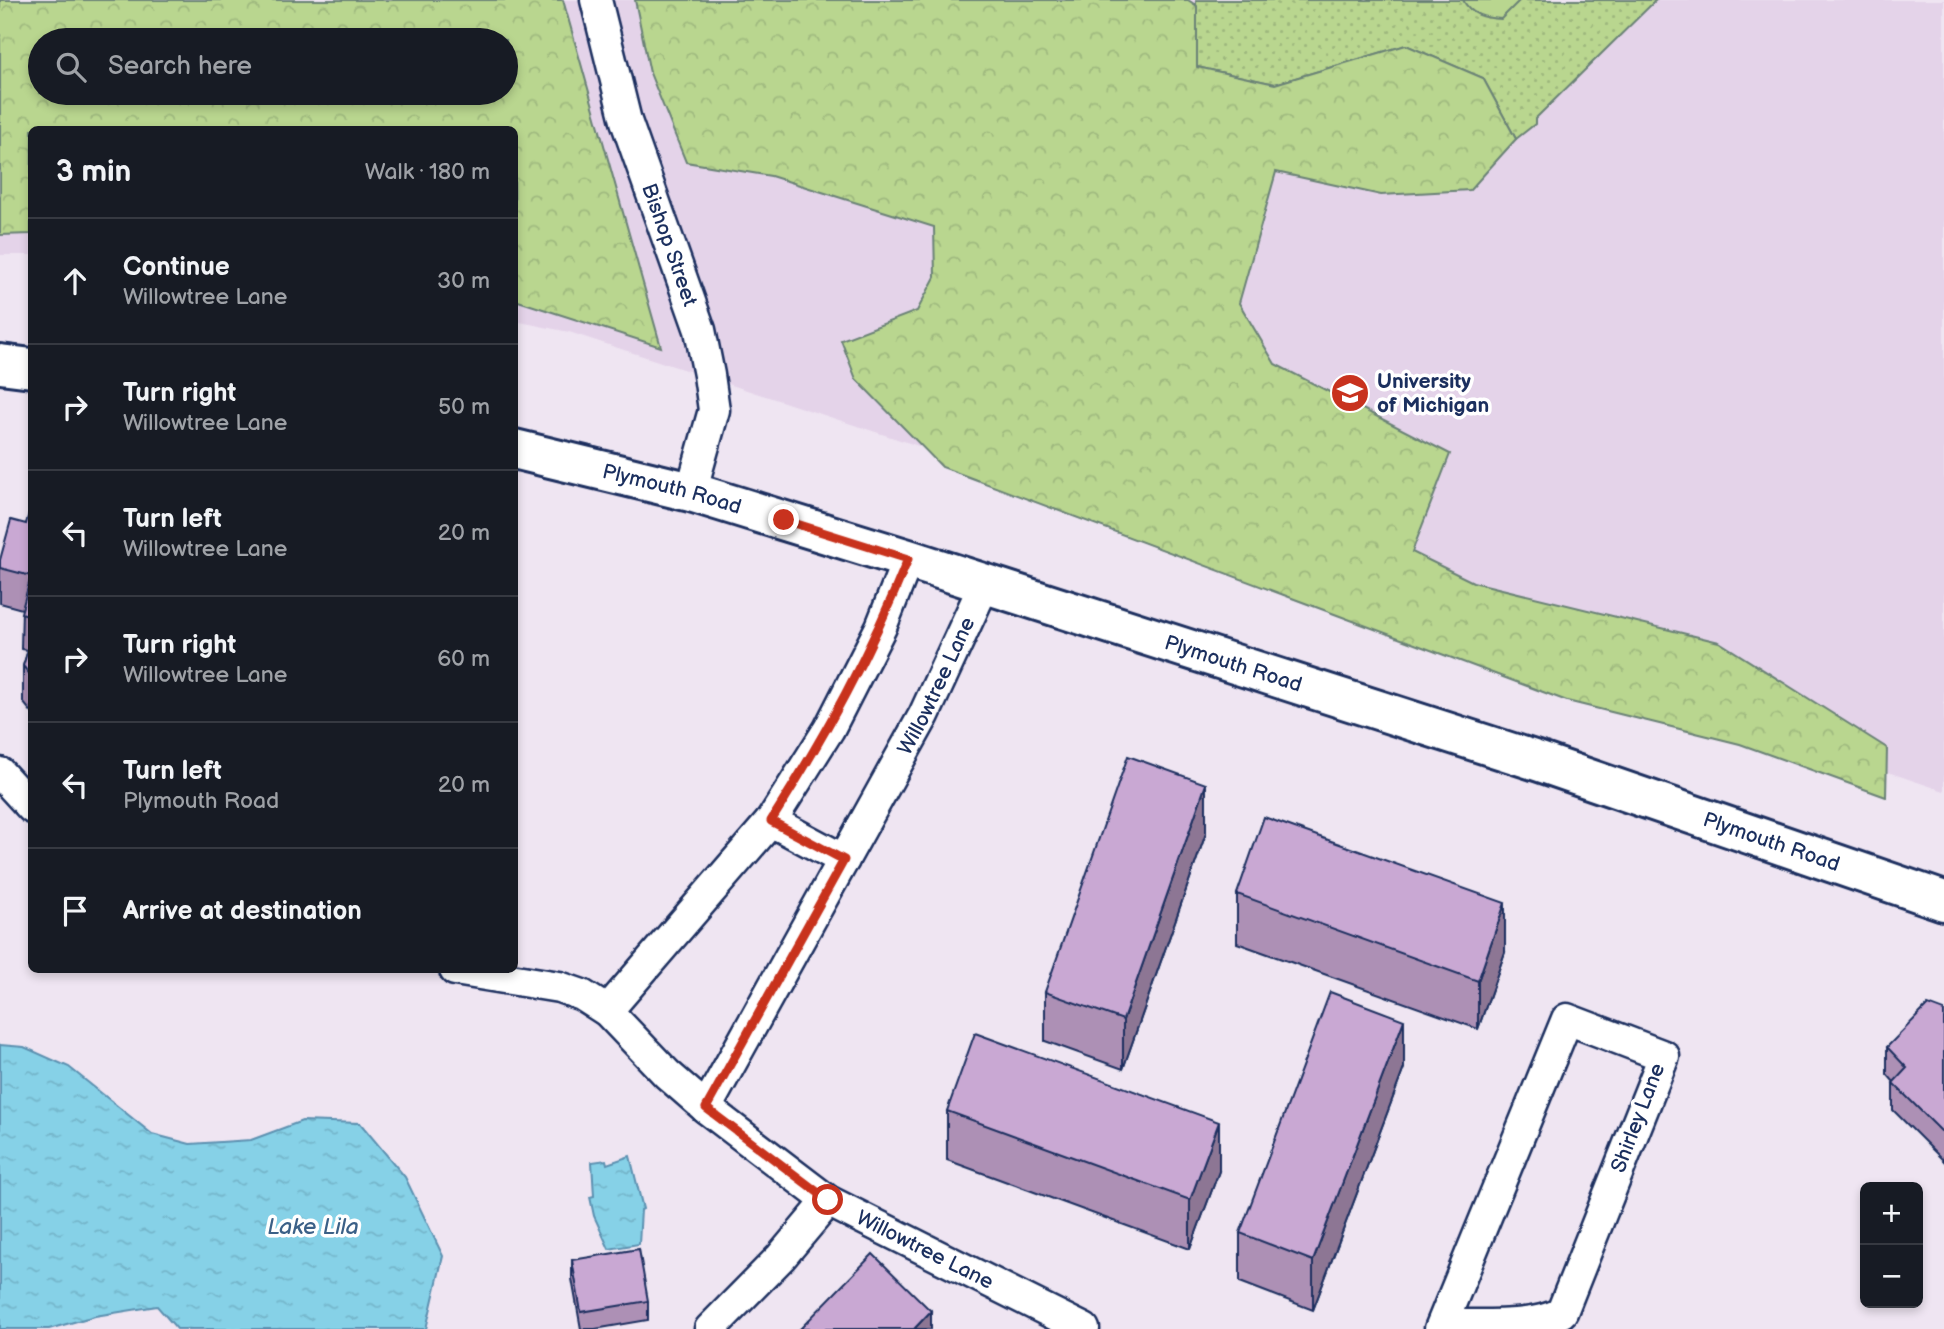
<!DOCTYPE html>
<html lang="en">
<head>
<meta charset="utf-8">
<style>
	body { margin:0; font-family:"Balsamiq Sans",sans-serif; background:#242831; color:#f1f3f6 }
	.controls { position:absolute; right:21px; bottom:21px; display:grid; overflow:hidden; border-radius:10px; box-shadow:0 4px 10px #0003 }
	.controls button { width:63px; height:63px; display:grid; place-items:center; padding:0; border:0; border-bottom:2px solid #363941; background:#171b24; color:#f1f3f6; font:35px sans-serif }
	.stop { position:absolute; width:21px; height:21px; margin:-16px; border:5px solid #c8321e; border-radius:50%; background:#fff }
	.stop.end { background:#c8321e; border-color:#fff; box-shadow:0 2px 7px #0008 }
	.list { margin:0; padding:0; list-style:none }
	h2 { display:flex; justify-content:space-between; align-items:center; height:91px; margin:0; padding:0 28px; font-size:30px }
	h2 small { font-size:23px; font-weight:400; color:#9ea1a6 }
	.list li { display:grid; grid-template-columns:46px 1fr auto; gap:21px; align-items:center; box-sizing:border-box; height:126px; padding:0 28px; border-top:2px solid #363941 }
	.list b { display:block; font-size:26px; white-space:nowrap }
	.list p { margin:0; font-size:23px; white-space:nowrap; color:#9ea1a6 }
	.list em { font-size:23px; font-style:normal; color:#9ea1a6 }
	.icon { flex:none; width:38px; height:38px; fill:none; stroke:currentColor; stroke-width:2; stroke-linecap:round; stroke-linejoin:round }
	.map { position:relative; flex:none; width:1944px; height:1329px; overflow:hidden }
	.search { position:absolute; background:#171b24; box-shadow:0 4px 10px #0003; left:28px; top:28px; width:490px; height:77px; display:flex; align-items:center; gap:18px; box-sizing:border-box; padding:0 24px; border-radius:38px; color:#9ea1a6; font-size:26px }
	.panel { position:absolute; background:#171b24; box-shadow:0 4px 10px #0003; left:28px; top:126px; width:490px; height:847px; border-radius:10px }
	.map>svg:first-child { display:block }
	.built { fill:#e4d3e9; fill-rule:evenodd }
	.grass { fill:url(#grass-dots); stroke:#6a8276; stroke-width:2 }
	.forest { fill:url(#forest-crowns); stroke:#6a8276; stroke-width:2; fill-rule:evenodd }
	.park { fill:#b9d68f; stroke:#6a8276; stroke-width:2 }
	.water { fill:url(#water-ripples); stroke:#5b90b0; stroke-width:2 }
	.lines { fill:none; stroke-linecap:round; stroke-linejoin:round }
	.minor-casing { stroke:#1b2f5e; stroke-width:35 }
	.secondary-casing { stroke:#1b2f5e; stroke-width:44 }
	.minor { stroke:#fff; stroke-width:30 }
	.secondary { stroke:#fff; stroke-width:38 }
	.wall { fill:#ad90b5; stroke:#1b2f5e; stroke-width:2 }
	.shaded-wall { fill:#8d7694; stroke:#1b2f5e; stroke-width:2 }
	.building { fill:#c9a8d3; stroke:#1b2f5e; stroke-width:2 }
	.route { stroke:#c8321e; stroke-width:9 }
	.labels { text-anchor:middle; dominant-baseline:central; stroke-width:7; stroke-linejoin:round; paint-order:stroke }
	.street-label { font-size:21px; fill:#1b2f5e; stroke:#fff }
	.poi-label { font-size:21px; font-weight:bold; fill:#1b2f5e; stroke:#fff; text-anchor:start }
	.water-label { font-size:23px; font-style:italic; fill:#3b6087; stroke:#fff }
</style>
</head>
<body>
<div class="map">
<svg width="1944" height="1329" viewBox="0 0 1944 1329">
	<defs>
		<pattern id="grass-dots" width="8" height="8" patternUnits="userSpaceOnUse" patternTransform="scale(1.75)"><rect width="8" height="8" fill="#b9d68f"/><path d="M2 2h.1M6 6h.1" fill="none" stroke="#9eb87e" stroke-width="1.8" stroke-linecap="round"/></pattern>
		<pattern id="forest-crowns" width="20" height="18" patternUnits="userSpaceOnUse" patternTransform="scale(1.75)"><rect width="20" height="18" fill="#b9d68f"/><path d="M2 6a3 3 0 1 1 6 0M12 15a3 3 0 1 1 6 0" fill="none" stroke="#9eb87e"/></pattern>
		<pattern id="water-ripples" width="26" height="14" patternUnits="userSpaceOnUse" patternTransform="scale(1.75)"><rect width="26" height="14" fill="#86d1e7"/><path d="M2 4q2-2 4 0t4 0M15 11q2-2 4 0t4 0" fill="none" stroke="#73b4c9"/></pattern>
	</defs>
	<rect width="100%" height="100%" fill="#efe5f2"/>
	<filter id="ink" filterUnits="userSpaceOnUse"><feTurbulence type="fractalNoise" baseFrequency=".0143" numOctaves="2"/><feDisplacementMap in="SourceGraphic" scale="14" xChannelSelector="R" yChannelSelector="G"/><feConvolveMatrix kernelMatrix="1 2 1 2 8 2 1 2 1" color-interpolation-filters="sRGB"/></filter>
	<g filter="url(#ink)">
		<path class="built" d="M0,0H1944V791L943,454L569,332L515,321L514,130H32L31,255H0ZM40,40H506V93H40Z"/>
		<path class="grass" d="M1196,0H1656L1535,119V124L1516,139L1483,78L1406,45L1275,84L1197,67Z"/>
		<g class="forest">
			<path d="M0,0H563L661,347L515,300L514,130H32L31,234L0,235ZM40,40H506V93H40Z"/>
			<path d="M635,0H1188L1197,6V67L1275,84L1406,45L1483,78L1516,139L1470,190L1381,195L1276,172L1239,303L1275,364L1450,454L1412,552L1473,582L1719,642L1887,748L1886,797L1740,744L1567,701L942,467L856,379L841,340L917,311L935,277L934,227L771,176L686,162L650,73Z"/>
		</g>
		<path class="park" d="M1463,0H1520L1501,19C1484,18 1471,15 1463,0Z"/>
		<g class="water">
			<path d="M0,1045L24,1047L69,1067L152,1134L190,1144L251,1140L302,1121L360,1123L405,1177L443,1256L426,1329H177L157,1306L95,1316L49,1329H0Z"/>
			<path d="M630,1156L643,1209L641,1210L639,1244L609,1249L594,1216L590,1197L594,1196L592,1162L606,1160L607,1164Z"/>
		</g>
		<g class="lines">
			<defs>
				<g id="minor">
					<path id="s1" d="M596,0L626,121L700,330L709,375L714,410L691,492"/>
					<path d="M0,773L32,808"/>
					<path d="M771,821L844,860"/>
					<path id="s2" d="M455,970L559,987L582,995L607,1011L667,1074L706,1108L828,1201L1084,1329"/>
					<path d="M607,1011L771,821L829,729L881,627L908,559"/>
					<path id="s3" d="M706,1108L924,715L984,585"/>
					<path d="M710,1329L781,1257L828,1201"/>
					<path d="M1440,1329L1567,1019L1664,1056L1562,1312C1536,1329 1477,1324 1443,1325"/>
				</g>
				<g id="secondary">
					<path d="M0,364L32,368"/>
					<path id="s4" d="M514,449L691,492L908,559L1540,762L1944,901"/>
				</g>
			</defs>
			<use href="#minor" class="minor-casing"/>
			<use href="#secondary" class="secondary-casing"/>
			<use href="#minor" class="minor"/>
			<use href="#secondary" class="secondary"/>
		</g>
		<g class="wall">
			<path d="M32,509V713L23,702V666L28,650L21,649L22,609L0,603V560L26,524Z"/>
			<path d="M1206,833L1123,1069L1045,1041V992Z"/>
			<path d="M1237,894L1505,952L1478,1029L1237,943Z"/>
			<path d="M1944,1011V1161L1893,1110V1083L1894,1082L1887,1074V1047Z"/>
			<path d="M1404,1068L1313,1310L1240,1282V1233Z"/>
			<path d="M947,1111L1219,1171L1190,1249L947,1160Z"/>
			<path d="M572,1260L648,1301V1320L595,1329H581L572,1279Z"/>
		</g>
		<g class="shaded-wall">
			<path d="M1206,784V833L1123,1069V1020Z"/>
			<path d="M1505,903V952L1478,1029V981Z"/>
			<path d="M1404,1020V1068L1313,1310V1261Z"/>
			<path d="M1219,1122V1171L1190,1249V1200Z"/>
			<path d="M931,1311V1329H914Z"/>
		</g>
		<g class="building">
			<path d="M30,509H32V616L21,613L31,576L0,568V560L11,520L26,524Z"/>
			<path d="M32,637V677L23,666Z"/>
			<path d="M1128,756L1206,784L1123,1020L1045,992Z"/>
			<path d="M1264,817L1505,903L1478,981L1237,894Z"/>
			<path d="M1330,992L1404,1020L1313,1261L1240,1233Z"/>
			<path d="M1928,1005L1944,1011V1134L1893,1083L1907,1068L1887,1047Z"/>
			<path d="M975,1033L1219,1122L1190,1200L947,1111Z"/>
			<path d="M639,1249L648,1301L581,1312L572,1260Z"/>
			<path d="M873,1254L931,1311L914,1329H800Z"/>
		</g>
	</g>
	<g class="lines" filter="url(#ink)">
		<path class="route" d="M784,520L908,559C870,654 826,734 771,821L844,860L706,1108L828,1200"/>
	</g>
	<defs>
		<symbol id="university-disc" viewBox="-11 -11 22 22"><circle r="9.5" fill="#c8321e" stroke="#fff"/><path d="M0-5L7-2L0 1L-7-2ZM-4 1L0 2.5L4 1V4Q0 6-4 4Z" fill="#fff"/></symbol>
	</defs>
	<g fill-rule="evenodd">
		<use href="#university-disc" x="1328" y="371" width="44" height="44"/>
	</g>
	<g class="labels">
		<g class="street-label">
			<text stroke="none"><textPath href="#s1" startOffset="256">Bishop Street</textPath></text>
			<text stroke="none"><textPath href="#s4" startOffset="163">Plymouth Road</textPath></text>
			<text stroke="none"><textPath href="#s4" startOffset="751">Plymouth Road</textPath></text>
			<text stroke="none"><textPath href="#s3" startOffset="481">Willowtree Lane</textPath></text>
			<text stroke="none"><textPath href="#s4" startOffset="1318">Plymouth Road</textPath></text>
			<text transform="translate(1638 1118) rotate(-69)">Shirley Lane</text>
			<text stroke="none"><textPath href="#s2" startOffset="560">Willowtree Lane</textPath></text>
		</g>
		<g class="poi-label">
			<text x="1377" y="381">University<tspan x="1377" dy="24">of Michigan</tspan></text>
		</g>
		<g class="water-label">
			<text x="313" y="1227">Lake Lila</text>
		</g>
	</g>
</svg>
<div class="controls">
<button>+</button>
<button>−</button>
</div>
<div class="stop" style="left:828px;top:1200px"></div>
<div class="stop end" style="left:784px;top:520px"></div>
<div class="search"><svg class="icon" aria-label="search" viewBox="0 0 24 24"><circle cx="10" cy="10" r="6"/><path d="M15 15l6 6"/></svg>Search here</div>
<section class="panel">
<h2>3 min<small>Walk · 180 m</small></h2>
<ul class="list">
<li><svg class="icon" aria-label="ahead" viewBox="0 0 24 24"><path d="M12 20V5M6 11l6-6 6 6"/></svg><div><b>Continue</b><p>Willowtree Lane</p></div><em>30 m</em></li>
<li><svg class="icon" aria-label="right" viewBox="0 0 24 24"><path d="M7 20v-9h11M14 6l5 5-5 5"/></svg><div><b>Turn right</b><p>Willowtree Lane</p></div><em>50 m</em></li>
<li><svg class="icon" aria-label="left" viewBox="0 0 24 24"><path d="M17 20v-9H6M10 6l-5 5 5 5"/></svg><div><b>Turn left</b><p>Willowtree Lane</p></div><em>20 m</em></li>
<li><svg class="icon" aria-label="right" viewBox="0 0 24 24"><path d="M7 20v-9h11M14 6l5 5-5 5"/></svg><div><b>Turn right</b><p>Willowtree Lane</p></div><em>60 m</em></li>
<li><svg class="icon" aria-label="left" viewBox="0 0 24 24"><path d="M17 20v-9H6M10 6l-5 5 5 5"/></svg><div><b>Turn left</b><p>Plymouth Road</p></div><em>20 m</em></li>
<li><svg class="icon" aria-label="arrive" viewBox="0 0 24 24"><path d="M6 21V4h12l-3 4 3 4H6"/></svg><div><b>Arrive at destination</b></div></li>
</ul>
</section>
</div>
</body>
</html>
